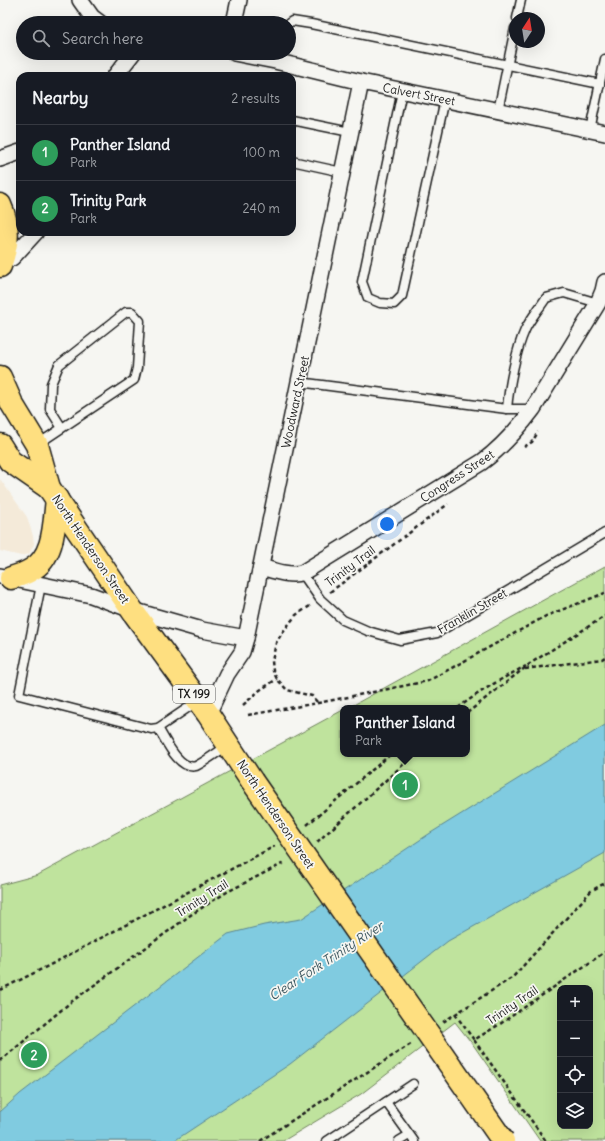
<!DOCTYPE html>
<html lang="en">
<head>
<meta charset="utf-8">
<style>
	body { margin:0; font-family:Delius,sans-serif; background:#20242c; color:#f1f3f6 }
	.controls { position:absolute; right:12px; bottom:12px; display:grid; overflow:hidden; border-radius:8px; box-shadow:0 4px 16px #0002 }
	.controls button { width:36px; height:36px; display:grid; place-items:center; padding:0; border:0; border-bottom:1px solid #363941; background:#171b24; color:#f1f3f6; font:20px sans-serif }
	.compass { position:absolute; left:509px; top:12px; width:36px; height:36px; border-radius:50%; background:#171b24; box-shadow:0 4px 16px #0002; rotate:12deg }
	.you { position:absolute; left:387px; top:524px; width:14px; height:14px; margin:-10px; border:3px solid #fff; border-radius:50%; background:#1a73e8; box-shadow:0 0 0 6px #1a73e833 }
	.badge { display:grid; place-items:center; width:26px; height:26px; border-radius:50%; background:#0b8043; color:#fff; font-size:13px; font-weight:700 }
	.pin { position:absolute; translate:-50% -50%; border:2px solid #fff; box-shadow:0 1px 4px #0006 }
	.popup { position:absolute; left:340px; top:705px; width:130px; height:52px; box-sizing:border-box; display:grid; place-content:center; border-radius:8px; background:#171b24; filter:drop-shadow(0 1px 3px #0005); font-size:13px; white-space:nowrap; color:#9ea1a6 }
	.popup b { font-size:15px; color:#f1f3f6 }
	.popup::after { content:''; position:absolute; left:50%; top:100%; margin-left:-8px; border:8px solid transparent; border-top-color:#171b24 }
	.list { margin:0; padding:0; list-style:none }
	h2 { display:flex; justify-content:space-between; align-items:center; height:52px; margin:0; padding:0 16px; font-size:17px }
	h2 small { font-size:13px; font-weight:400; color:#9ea1a6 }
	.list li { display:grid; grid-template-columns:26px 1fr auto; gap:12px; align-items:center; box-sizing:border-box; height:56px; padding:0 16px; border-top:1px solid #363941 }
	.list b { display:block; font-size:15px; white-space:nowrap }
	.list p { margin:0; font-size:13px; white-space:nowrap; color:#9ea1a6 }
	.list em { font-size:13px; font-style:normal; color:#9ea1a6 }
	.icon { flex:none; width:22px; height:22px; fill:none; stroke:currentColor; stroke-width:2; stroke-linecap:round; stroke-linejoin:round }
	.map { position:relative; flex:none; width:605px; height:1141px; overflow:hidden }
	.search { position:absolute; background:#171b24; box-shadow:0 4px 16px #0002; left:16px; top:16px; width:280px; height:44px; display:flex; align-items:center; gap:10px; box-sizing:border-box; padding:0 14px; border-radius:22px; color:#9ea1a6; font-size:15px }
	.panel { position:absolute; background:#171b24; box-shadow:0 4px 16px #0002; left:16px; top:72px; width:280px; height:164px; border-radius:12px }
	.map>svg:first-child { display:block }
	.built { fill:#f4ead9 }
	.green { fill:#bfe39d; stroke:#6e805c; fill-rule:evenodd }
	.water { fill:#80cbe0; stroke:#588592 }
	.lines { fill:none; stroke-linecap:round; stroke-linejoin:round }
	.service-casing { stroke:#1c1c1c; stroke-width:11 }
	.minor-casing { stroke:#1c1c1c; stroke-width:18 }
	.primary-casing { stroke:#1c1c1c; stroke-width:25 }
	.path { stroke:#1c1c1c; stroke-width:2.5; stroke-dasharray:4 3; stroke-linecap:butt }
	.service { stroke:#f6f6f2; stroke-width:8 }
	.minor { stroke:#f6f6f2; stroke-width:15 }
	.primary { stroke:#fedf80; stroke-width:22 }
	.primary-bridge-casing { stroke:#1c1c1c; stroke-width:25; stroke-linecap:butt }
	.primary-bridge { stroke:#fedf80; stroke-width:22 }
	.labels { text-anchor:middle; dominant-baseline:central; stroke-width:3.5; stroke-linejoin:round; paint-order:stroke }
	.shield { fill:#f6f6f2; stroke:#5d5d5c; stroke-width:1 }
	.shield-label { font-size:11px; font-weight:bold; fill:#1c1c1c }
	.street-label { font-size:12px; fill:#1c1c1c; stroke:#f6f6f2 }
	.water-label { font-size:13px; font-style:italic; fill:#3f5961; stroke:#f6f6f2 }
</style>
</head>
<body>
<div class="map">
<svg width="605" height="1141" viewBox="0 0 605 1141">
	<rect width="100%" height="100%" fill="#f6f6f2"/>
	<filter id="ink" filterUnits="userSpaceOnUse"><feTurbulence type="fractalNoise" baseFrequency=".025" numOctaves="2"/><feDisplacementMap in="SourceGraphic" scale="8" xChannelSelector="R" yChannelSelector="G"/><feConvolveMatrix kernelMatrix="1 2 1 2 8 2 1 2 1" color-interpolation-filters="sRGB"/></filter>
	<g filter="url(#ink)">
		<path class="built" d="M0,479L27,517L33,536L34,544L29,554L21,556L0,551Z"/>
		<path class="green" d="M605,566V1141H540L474,1046L455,1022L361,1094L283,1141H0V885L38,875L343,710V754H467V708H348ZM560,988H590V1126H560Z"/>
		<path class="water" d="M605,725V853L448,941L290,1064L174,1141H0V1112L20,1094L228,934L264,925L301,919L429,834Z"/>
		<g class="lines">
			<defs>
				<g id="service">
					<path d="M517,18L521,0"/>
					<path d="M289,23L292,21L311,24L600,84"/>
					<path d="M402,91L362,282L368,298L380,303L394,304L402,296L445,99"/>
					<path d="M498,111L515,28"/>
					<path d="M292,120L350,132"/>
					<path d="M590,130L605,59"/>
					<path d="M292,161L342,172"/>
					<path d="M299,382L507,409"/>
					<path d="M533,409H507C509,386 516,350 525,330C530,319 539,309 546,298L564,293L598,303"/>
					<path d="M38,444L134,380L137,368L140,321L132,312H126L59,365L51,384L50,409L62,428"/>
					<path d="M302,573L320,599L343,620L368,631L400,640L437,633L605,533"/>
					<path d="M41,585L19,695L151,729L158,728L198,701"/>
					<path d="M158,728C165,739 179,771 196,766C202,763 221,750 228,745"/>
					<path d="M386,1102L414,1141"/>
					<path d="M327,1141L413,1084"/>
					<path d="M399,1141L409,1135"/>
				</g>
				<g id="minor">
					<path d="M80,0L92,17L100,23"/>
					<path d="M234,23L239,0"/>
					<path d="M234,53L275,61L361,82L605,133"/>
					<path d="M115,76L133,53"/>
					<path d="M0,159L20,152"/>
					<path d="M2,262L12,258L36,232"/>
					<path d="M261,567C275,571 288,576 302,573L482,462C502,447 518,429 533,409L598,303L603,291L605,282"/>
					<path d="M0,576L91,595L132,610L202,630L246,638"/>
					<path d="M208,714L227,674L242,652L246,638L361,82"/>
				</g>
				<g id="primary">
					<path d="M0,205C10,227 8,244 0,266"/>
					<path d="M0,377L12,404L37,445L49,488L134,613L208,714L252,781"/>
					<path d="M0,445L10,461L49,488"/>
					<path d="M11,578C18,576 25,574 31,570C55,557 54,523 57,499"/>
				</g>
			</defs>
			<use href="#service" class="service-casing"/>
			<use href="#minor" class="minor-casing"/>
			<use href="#primary" class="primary-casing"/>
			<g class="path">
				<path d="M524,447L532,442L538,432"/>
				<path d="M330,592L448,504"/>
				<path d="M310,606L296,615L282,633L276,643L272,661L273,671L277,679L287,690L312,696L318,703"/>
				<path d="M525,669L602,659L605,657"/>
				<path d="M243,705L260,690L277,679"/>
				<path d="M458,708C479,692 502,678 526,666"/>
				<path d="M467,713L531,663L605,616"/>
				<path d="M248,715L318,703L428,681L546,616L605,593"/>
				<path d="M307,825L391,754"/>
				<path d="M317,842L415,754"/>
				<path d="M0,990L48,966L275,846"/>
				<path d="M455,1014L474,1040L500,1024L605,952"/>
				<path d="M443,1022L513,977L591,891L605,883"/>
				<path d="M474,1040L546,1141"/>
				<path d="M0,1061L71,1002L192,914L227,892L284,863"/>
				<path d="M260,1141L411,1044"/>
			</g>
			<use href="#service" class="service"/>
			<use href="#minor" class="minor"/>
			<use href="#primary" class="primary"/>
			<defs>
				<path id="primary-bridge" d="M252,781L503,1141"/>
			</defs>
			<use href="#primary-bridge" class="primary-bridge-casing"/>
			<use href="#primary-bridge" class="primary-bridge"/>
		</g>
	</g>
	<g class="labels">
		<rect class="shield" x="173" y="685" width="42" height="18" rx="3"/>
		<g class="shield-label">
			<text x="194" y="694">TX 199</text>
		</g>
		<g class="street-label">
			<text transform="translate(419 94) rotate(11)">Calvert Street</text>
			<text transform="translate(295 402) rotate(-78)">Woodward Street</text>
			<text transform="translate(457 476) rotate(-33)">Congress Street</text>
			<text transform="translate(91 549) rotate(56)">North Henderson Street</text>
			<text transform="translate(350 566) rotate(-37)">Trinity Trail</text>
			<text transform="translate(472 611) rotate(-30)">Franklin Street</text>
			<text transform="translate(276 814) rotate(56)">North Henderson Street</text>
			<text transform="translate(202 898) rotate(-32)">Trinity Trail</text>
			<text transform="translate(512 1005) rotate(-34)">Trinity Trail</text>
		</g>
		<g class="water-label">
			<text transform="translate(326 961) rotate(-33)">Clear Fork Trinity River</text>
		</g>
	</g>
</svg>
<div class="controls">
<button>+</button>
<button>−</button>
<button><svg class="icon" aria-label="locate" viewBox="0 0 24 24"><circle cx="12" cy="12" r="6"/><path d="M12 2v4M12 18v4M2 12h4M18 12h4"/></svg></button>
<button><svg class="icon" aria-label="layers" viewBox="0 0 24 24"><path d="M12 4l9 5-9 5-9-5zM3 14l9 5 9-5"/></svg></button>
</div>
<svg class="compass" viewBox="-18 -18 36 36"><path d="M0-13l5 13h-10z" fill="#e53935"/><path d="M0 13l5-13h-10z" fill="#9ea1a6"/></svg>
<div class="you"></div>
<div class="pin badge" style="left:405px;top:785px;background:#2e9e5b">1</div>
<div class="popup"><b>Panther Island</b>Park</div>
<div class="pin badge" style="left:34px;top:1055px;background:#2e9e5b">2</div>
<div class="search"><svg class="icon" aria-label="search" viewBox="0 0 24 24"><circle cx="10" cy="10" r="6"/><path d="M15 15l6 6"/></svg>Search here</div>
<section class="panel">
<h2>Nearby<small>2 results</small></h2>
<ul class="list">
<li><span class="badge" style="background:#2e9e5b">1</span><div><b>Panther Island</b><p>Park</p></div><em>100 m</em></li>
<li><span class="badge" style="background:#2e9e5b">2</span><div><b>Trinity Park</b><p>Park</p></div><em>240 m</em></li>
</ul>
</section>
</div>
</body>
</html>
